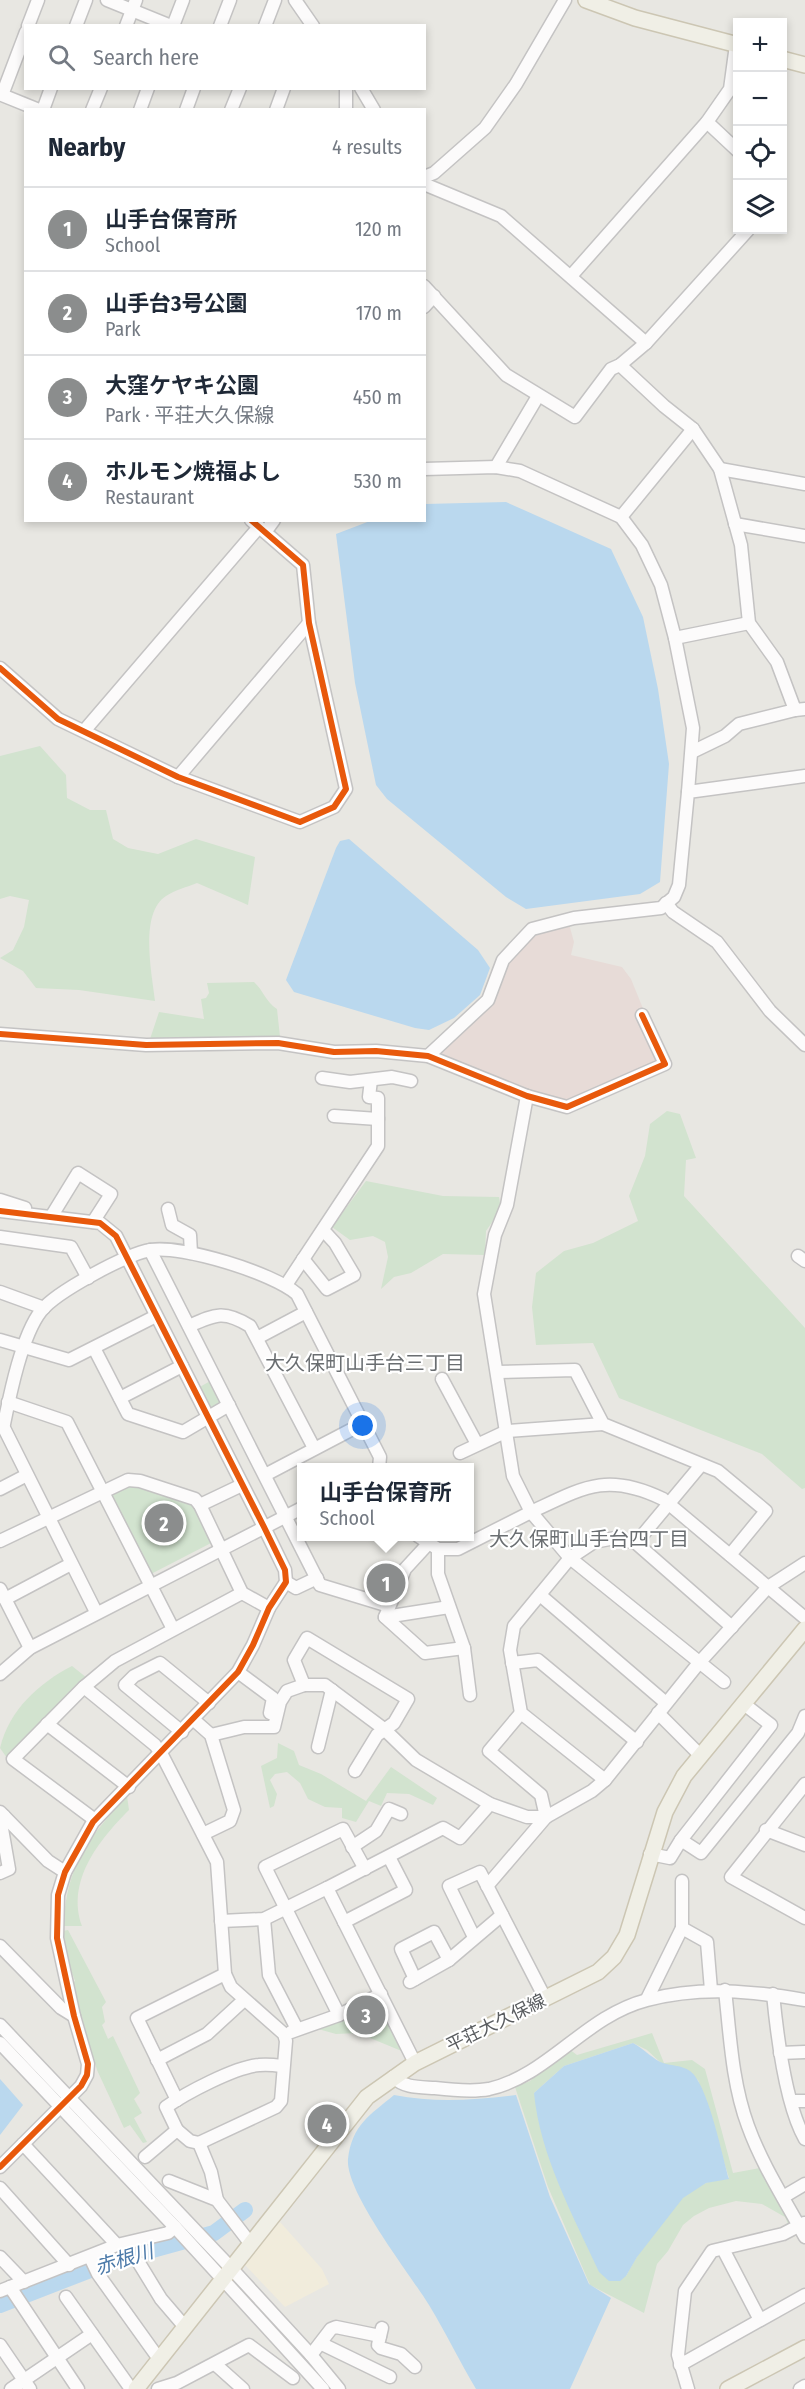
<!DOCTYPE html>
<html lang="en">
<head>
<meta charset="utf-8">
<style>
	body { margin:0; font-family:"Fira Sans Condensed","Noto Sans JP",sans-serif; background:#f2f2f3; color:#1f2937 }
	.controls { position:absolute; right:18px; top:18px; display:grid; overflow:hidden; border-radius:0px; box-shadow:0 3px 9px #0003 }
	.controls button { width:54px; height:54px; display:grid; place-items:center; padding:0; border:0; border-bottom:2px solid #e0e1e3; background:#fff; color:#1f2937; font:30px sans-serif }
	.you { position:absolute; left:363px; top:1426px; width:21px; height:21px; margin:-15px; border:4px solid #fff; border-radius:50%; background:#1a73e8; box-shadow:0 0 0 9px #1a73e833 }
	.badge { display:grid; place-items:center; width:39px; height:39px; border-radius:50%; background:#8b8d8d; color:#fff; font-size:20px; font-weight:700 }
	.pin { position:absolute; translate:-50% -50%; border:3px solid #fff; box-shadow:0 2px 6px #0006 }
	.popup { position:absolute; left:297px; top:1463px; width:177px; height:78px; box-sizing:border-box; display:grid; place-content:center; border-radius:0px; background:#fff; filter:drop-shadow(0 2px 4px #0005); font-size:20px; white-space:nowrap; color:#747a83 }
	.popup b { font-size:22px; color:#1f2937 }
	.popup::after { content:''; position:absolute; left:50%; top:100%; margin-left:-12px; border:12px solid transparent; border-top-color:#fff }
	.list { margin:0; padding:0; list-style:none }
	h2 { display:flex; justify-content:space-between; align-items:center; height:78px; margin:0; padding:0 24px; font-size:26px }
	h2 small { font-size:20px; font-weight:400; color:#747a83 }
	.list li { display:grid; grid-template-columns:39px 1fr auto; gap:18px; align-items:center; box-sizing:border-box; height:84px; padding:0 24px; border-top:2px solid #e0e1e3 }
	.list b { display:block; font-size:22px; white-space:nowrap }
	.list p { margin:0; font-size:20px; white-space:nowrap; color:#747a83 }
	.list em { font-size:20px; font-style:normal; color:#747a83 }
	.icon { flex:none; width:33px; height:33px; fill:none; stroke:currentColor; stroke-width:2; stroke-linecap:round; stroke-linejoin:round }
	.map { position:relative; flex:none; width:805px; height:2389px; overflow:hidden }
	.search { position:absolute; background:#fff; box-shadow:0 3px 9px #0003; left:24px; top:24px; width:402px; height:66px; display:flex; align-items:center; gap:15px; box-sizing:border-box; padding:0 21px; border-radius:0px; color:#747a83; font-size:22px }
	.panel { position:absolute; background:#fff; box-shadow:0 3px 9px #0003; left:24px; top:108px; width:402px; height:414px; border-radius:0px }
	.map>svg:first-child { display:block }
	.commercial { fill:#f1ecdc }
	.medical { fill:#e7dbd7 }
	.green { fill:#d2e3cf; fill-rule:evenodd }
	.water { fill:#bad8ee }
	.lines { fill:none; stroke-linecap:round; stroke-linejoin:round }
	.river { stroke:#bad8ee; stroke-width:16 }
	.minor-casing { stroke:#c4c3c3; stroke-width:15 }
	.major-casing { stroke:#ccc6b3; stroke-width:18 }
	.minor { stroke:#fcfbfb; stroke-width:12 }
	.major { stroke:#f0efe6; stroke-width:15 }
	.cycleway-casing { stroke:#fff; stroke-width:10 }
	.cycleway { stroke:#e8590c; stroke-width:6 }
	.labels { text-anchor:middle; dominant-baseline:central; stroke-width:4.5; stroke-linejoin:round; paint-order:stroke }
	.street-label { font-size:18px; fill:#595c5f; stroke:#fff }
	.neighbourhood-label { font-size:20px; fill:#6a6e71; stroke:#fff }
	.water-label { font-size:20px; font-style:italic; fill:#4c7aa9; stroke:#fff }
</style>
</head>
<body>
<div class="map">
<svg width="805" height="2389" viewBox="0 0 805 2389">
	<rect width="100%" height="100%" fill="#e8e7e2"/>
	<path class="commercial" d="M280,2222L322,2269L329,2284L285,2307L244,2264Z"/>
	<path class="medical" d="M569,924L574,942L571,955L622,967L631,979L644,1011L636,1013L659,1058L656,1063L566,1104L438,1059L442,1049L493,998L505,962L532,932Z"/>
	<g class="green">
		<path d="M40,746L66,775L67,798L90,810H106L113,839L128,848L158,854L196,839L255,857L248,905L197,883C187,887 175,890 166,896C139,913 152,974 155,1001L79,990L36,988L23,971L0,958L13,950L24,927L29,900L10,896L0,899V756Z"/>
		<path d="M254,982C263,990 266,1002 277,1009L280,1037L150,1039L159,1012L204,1019L201,999L206,998L209,993L207,983Z"/>
		<path d="M667,1111L680,1114L696,1158L686,1160L684,1196L805,1328V1488L802,1489L762,1454L619,1398L593,1343L536,1345L532,1307L536,1273L564,1251L593,1243L638,1221L629,1196L645,1156L650,1124Z"/>
		<path d="M366,1181L443,1196L499,1197L501,1209L486,1231L485,1255L443,1254L411,1273L394,1277L381,1289L388,1257L385,1242L373,1236L350,1240L332,1227Z"/>
		<path d="M212,1380L223,1401L220,1407L209,1412L198,1388Z"/>
		<path d="M135,1484L193,1504L213,1542L151,1574L109,1493Z"/>
		<path d="M72,1666L87,1678L7,1758L0,1748C9,1710 39,1683 72,1666Z"/>
		<path d="M278,1743L294,1751L299,1765L321,1774L366,1801L391,1767L437,1798L433,1805L409,1794L387,1793L381,1806L369,1801L356,1822L342,1818V1808L325,1807L308,1799L300,1783L287,1772L275,1774L270,1780L277,1794L274,1806L270,1808L261,1766L277,1758Z"/>
		<path d="M127,1796L129,1810C99,1840 66,1881 82,1926H63C68,1863 86,1841 127,1796Z"/>
		<path d="M68,1930L106,2002L102,2007L105,2022L102,2025L108,2039L113,2036L140,2093L134,2099L142,2113L134,2118L147,2142L143,2143L130,2125L124,2128L97,2070L72,1983L75,1981L65,1953L62,1931Z"/>
		<path d="M375,2001L379,2002L404,2052L358,2033L336,2034L318,2029Z"/>
		<path d="M652,2033L664,2063L692,2060L705,2069L733,2173L760,2168L790,2222L788,2224L785,2217L762,2204L736,2201L709,2208L694,2216L683,2225L668,2251L657,2264L644,2313L590,2285L548,2187L515,2087L530,2081L569,2049L577,2055ZM633,2043L647,2050L661,2063L698,2080L729,2178C722,2180 713,2180 706,2183C670,2198 644,2244 626,2276L534,2093L564,2066Z"/>
	</g>
	<g class="water">
		<path d="M506,502L611,549L643,617L658,689L669,764L660,882L640,894L526,909L506,897L387,799L376,785L355,683L336,534L370,521L424,520L425,504Z"/>
		<path d="M349,839L478,950L490,968L480,995L454,1018L429,1030L415,1028L294,992L286,980L336,848L340,841Z"/>
		<path d="M633,2043C643,2048 655,2061 663,2063C672,2066 681,2065 690,2071C708,2084 722,2155 729,2179L706,2183L683,2198L637,2257L626,2276L620,2281H609L599,2272C573,2215 540,2156 534,2093L564,2066Z"/>
		<path d="M0,2079L23,2105L0,2135Z"/>
		<path d="M394,2095C435,2103 474,2100 516,2095L550,2197L589,2284L611,2298L570,2389H476C460,2362 446,2333 429,2305C410,2274 345,2192 348,2159C352,2125 370,2115 394,2095Z"/>
	</g>
	<g class="lines">
		<path class="river" d="M0,2305L116,2260L214,2233L245,2210"/>
		<defs>
			<g id="minor">
				<path d="M107,0L171,26"/>
				<path d="M295,0L313,26"/>
				<path d="M28,26L38,0"/>
				<path d="M76,26L86,0"/>
				<path d="M126,26L136,0"/>
				<path d="M173,26L183,0"/>
				<path d="M220,26L230,0"/>
				<path d="M265,26L275,0"/>
				<path d="M26,32L2,95L39,110"/>
				<path d="M346,88V110"/>
				<path d="M361,88L374,110"/>
				<path d="M43,110L51,88"/>
				<path d="M92,110L101,88"/>
				<path d="M140,110L148,88"/>
				<path d="M186,110L194,88"/>
				<path d="M231,110L240,88"/>
				<path d="M276,110L284,88"/>
				<path d="M707,122L738,151"/>
				<path d="M424,177L434,173L485,128L516,84L565,0"/>
				<path d="M424,184L501,216L646,343"/>
				<path d="M571,276L707,122L730,89L736,45"/>
				<path d="M424,286L506,375L575,417L611,369L620,365L646,343L748,230"/>
				<path d="M424,307L434,296"/>
				<path d="M620,365L664,406L693,429L720,469L741,545L749,623L777,662L795,710L805,709"/>
				<path d="M496,467L538,396"/>
				<path d="M424,469L496,467L520,471L621,517L693,429"/>
				<path d="M720,469L805,484"/>
				<path d="M621,517L642,545L661,585L675,638L693,728L688,792"/>
				<path d="M735,524L805,536"/>
				<path d="M266,531L274,520"/>
				<path d="M675,638L749,623"/>
				<path d="M0,668L58,719L178,777L300,822L334,807L346,789L309,623L303,565L251,520"/>
				<path d="M84,731L259,527"/>
				<path d="M692,752L725,736L739,724L795,710"/>
				<path d="M178,777L309,623"/>
				<path d="M666,903L673,912L717,942L770,1011L805,1045"/>
				<path d="M0,1034L146,1045L278,1043L334,1052L376,1051L428,1056L527,1096L567,1107L665,1064L642,1015"/>
				<path d="M428,1056L488,1000L503,960L532,929L574,918L661,908L674,897L679,885L688,792L805,776"/>
				<path d="M322,1078L350,1082L392,1077L411,1081"/>
				<path d="M334,1116L378,1119"/>
				<path d="M0,1200L25,1208"/>
				<path d="M168,1209L172,1225L190,1235L191,1253"/>
				<path d="M0,1211L100,1223L116,1236L264,1527L285,1570L286,1582L269,1608L253,1645L238,1672L93,1822L65,1872L58,1895L57,1938L74,2016L88,2064L87,2075L81,2086L0,2167"/>
				<path d="M51,1217L78,1173L111,1194L93,1222"/>
				<path d="M0,1237L71,1247L88,1278"/>
				<path d="M150,1250L320,1585L389,1606"/>
				<path d="M798,1256L805,1261"/>
				<path d="M303,1259L327,1289L354,1275L335,1243L323,1230"/>
				<path d="M286,1285L378,1146V1098L369,1097L371,1080"/>
				<path d="M0,1292L44,1308"/>
				<path d="M189,1326C216,1314 224,1310 250,1326L314,1448"/>
				<path d="M257,1338L306,1312"/>
				<path d="M0,1340L69,1360L156,1316"/>
				<path d="M94,1348L128,1414L183,1432L229,1405"/>
				<path d="M497,1372L575,1370L603,1424L718,1471L766,1511L730,1555"/>
				<path d="M442,1379L477,1444"/>
				<path d="M120,1398L182,1366"/>
				<path d="M8,1402L67,1422L173,1629"/>
				<path d="M0,1420L96,1612"/>
				<path d="M4,1424C10,1394 22,1335 41,1311C56,1292 126,1254 151,1250C182,1245 273,1273 297,1294L380,1457L379,1468"/>
				<path d="M460,1453L507,1431L603,1424"/>
				<path d="M265,1475L364,1423"/>
				<path d="M242,1485L200,1505L242,1593L269,1608"/>
				<path d="M0,1489L27,1475"/>
				<path d="M418,1536L438,1549H458L531,1512L513,1476L484,1294L495,1235L507,1205L527,1096"/>
				<path d="M0,1541L128,1480L140,1481L195,1499L200,1505"/>
				<path d="M636,1543L701,1465"/>
				<path d="M428,1544L405,1569L385,1617L425,1653L464,1648"/>
				<path d="M438,1549V1574L464,1648L470,1695"/>
				<path d="M286,1582L296,1588L317,1578"/>
				<path d="M0,1589L30,1648"/>
				<path d="M540,1595L666,1703"/>
				<path d="M5,1599L71,1564"/>
				<path d="M385,1617L449,1607"/>
				<path d="M512,1663L538,1660L637,1742"/>
				<path d="M238,1672L273,1698L270,1713"/>
				<path d="M0,1674L30,1648L302,1508"/>
				<path d="M724,1682L570,1558L531,1512C584,1487 607,1472 663,1499L805,1618"/>
				<path d="M304,1685L294,1660L307,1638L408,1699L394,1723L377,1735L355,1771"/>
				<path d="M84,1687L155,1745L161,1753L217,1862L225,1974L231,1987L284,2034L286,2041L281,2101L276,2107L199,2143L190,2141L177,2130L145,2157"/>
				<path d="M521,1713L489,1751L541,1795L546,1817L592,1791L605,1780L698,1664L768,1587L805,1563"/>
				<path d="M658,1713L701,1756"/>
				<path d="M194,1720L211,1735L234,1810L230,1821L203,1834"/>
				<path d="M47,1724L129,1787"/>
				<path d="M182,1732L125,1685L134,1676L160,1663L209,1703"/>
				<path d="M211,1735L244,1727H274L280,1702L287,1691L304,1685H325L384,1729L416,1760L490,1804L527,1817H546"/>
				<path d="M318,1747L332,1690"/>
				<path d="M605,1780L521,1713L510,1650L514,1626L570,1558L594,1542L615,1538L636,1543L732,1627"/>
				<path d="M805,1784L731,1877L805,1918"/>
				<path d="M0,1812L48,1861L65,1872"/>
				<path d="M95,1820L13,1759L84,1687L115,1661L242,1593"/>
				<path d="M766,1830L805,1845"/>
				<path d="M681,1840L701,1853L798,1733L805,1716"/>
				<path d="M352,1847L376,1831L389,1809L401,1814"/>
				<path d="M650,1854L670,1858L681,1840L771,1725L744,1704"/>
				<path d="M0,1873L9,1869L1,1823L4,1816"/>
				<path d="M682,1881V1928L707,1942L711,1990"/>
				<path d="M487,1886L546,1817"/>
				<path d="M327,1888L443,1828L460,1838L490,1804"/>
				<path d="M264,1919L269,1975L297,2029"/>
				<path d="M221,1921L264,1919L327,1888L415,2063"/>
				<path d="M344,1922L406,1890L389,1857"/>
				<path d="M474,1937L449,1886L480,1872L545,1998"/>
				<path d="M0,1946L61,2008L74,2016"/>
				<path d="M415,1979L401,1949L434,1932L449,1960"/>
				<path d="M410,1982L449,1960L502,1915"/>
				<path d="M725,1990C730,2035 732,2083 748,2126C762,2165 785,2200 805,2237"/>
				<path d="M773,1994C777,2035 785,2104 805,2139"/>
				<path d="M647,1999L682,1928"/>
				<path d="M339,2015L265,1867L343,1829L365,1869"/>
				<path d="M0,2025L231,2268L311,2355L339,2389"/>
				<path d="M291,2032L339,2015L381,1994"/>
				<path d="M0,2043L175,2227L323,2389"/>
				<path d="M780,2053L805,2052"/>
				<path d="M157,2060L207,2034L244,2000"/>
				<path d="M393,2077C405,2088 418,2087 435,2088C452,2090 472,2092 489,2089C548,2076 585,2016 647,2000C700,1986 752,1991 805,2000"/>
				<path d="M177,2100L137,2018L225,1974"/>
				<path d="M792,2101H805"/>
				<path d="M177,2130L166,2107C186,2093 235,2067 259,2065C267,2064 275,2065 282,2066"/>
				<path d="M199,2143L211,2172L217,2200"/>
				<path d="M23,2144L117,2245"/>
				<path d="M169,2181L217,2200L250,2243"/>
				<path d="M0,2188L69,2265"/>
				<path d="M783,2197L805,2184"/>
				<path d="M723,2249L760,2320"/>
				<path d="M0,2257L24,2282"/>
				<path d="M90,2257L98,2274L159,2359"/>
				<path d="M139,2263L161,2299L185,2327"/>
				<path d="M10,2287L78,2389"/>
				<path d="M0,2291L117,2245L168,2233L175,2227"/>
				<path d="M66,2297L131,2389"/>
				<path d="M382,2328L378,2345L381,2348L401,2354L415,2367"/>
				<path d="M322,2344L390,2377"/>
				<path d="M0,2345L30,2389"/>
				<path d="M311,2355L331,2329L336,2327L380,2336"/>
				<path d="M215,2364L243,2389"/>
				<path d="M680,2365L805,2295"/>
				<path d="M11,2389L92,2334"/>
				<path d="M158,2389L177,2383L249,2345L293,2378"/>
				<path d="M688,2389L678,2355L685,2291L712,2251L783,2234L804,2223"/>
				<path d="M800,2389L805,2386"/>
			</g>
			<g id="major">
				<path d="M586,0L635,18L738,45"/>
				<path d="M782,59L805,65"/>
				<path d="M136,2389L367,2097L415,2063L598,1972L614,1957L627,1935L665,1812L684,1776L805,1629"/>
				<path d="M728,2389L805,2348"/>
			</g>
		</defs>
		<use href="#minor" class="minor-casing"/>
		<use href="#major" class="major-casing"/>
		<use href="#minor" class="minor"/>
		<use href="#major" class="major"/>
		<defs>
			<g id="cycleway">
				<path d="M0,668L58,719L178,777L300,822L334,807L346,789L309,623L303,565L251,520"/>
				<path d="M0,1034L146,1045L278,1043L334,1052L376,1051L428,1056L527,1096L567,1107L665,1064L642,1015"/>
				<path d="M0,1211L100,1223L116,1236L264,1527L285,1570L286,1582L269,1608L253,1645L238,1672L93,1822L65,1872L58,1895L57,1938L74,2016L88,2064L87,2075L81,2086L0,2167"/>
			</g>
		</defs>
		<use href="#cycleway" class="cycleway-casing"/>
		<use href="#cycleway" class="cycleway"/>
	</g>
	<g class="labels">
		<g class="street-label">
			<text transform="translate(496 2023) rotate(-26)">平荘大久保線</text>
		</g>
		<g class="neighbourhood-label">
			<text x="365" y="1363">大久保町山手台三丁目</text>
			<text x="589" y="1539">大久保町山手台四丁目</text>
		</g>
		<g class="water-label">
			<text transform="translate(124 2259) rotate(-17)">赤根川</text>
		</g>
	</g>
</svg>
<div class="controls">
<button>+</button>
<button>−</button>
<button><svg class="icon" aria-label="locate" viewBox="0 0 24 24"><circle cx="12" cy="12" r="6"/><path d="M12 2v4M12 18v4M2 12h4M18 12h4"/></svg></button>
<button><svg class="icon" aria-label="layers" viewBox="0 0 24 24"><path d="M12 4l9 5-9 5-9-5zM3 14l9 5 9-5"/></svg></button>
</div>
<div class="you"></div>
<div class="pin badge" style="left:386px;top:1583px">1</div>
<div class="popup"><b>山手台保育所</b>School</div>
<div class="pin badge" style="left:164px;top:1523px">2</div>
<div class="pin badge" style="left:366px;top:2015px">3</div>
<div class="pin badge" style="left:327px;top:2124px">4</div>
<div class="search"><svg class="icon" aria-label="search" viewBox="0 0 24 24"><circle cx="10" cy="10" r="6"/><path d="M15 15l6 6"/></svg>Search here</div>
<section class="panel">
<h2>Nearby<small>4 results</small></h2>
<ul class="list">
<li><span class="badge">1</span><div><b>山手台保育所</b><p>School</p></div><em>120 m</em></li>
<li><span class="badge">2</span><div><b>山手台3号公園</b><p>Park</p></div><em>170 m</em></li>
<li><span class="badge">3</span><div><b>大窪ケヤキ公園</b><p>Park · 平荘大久保線</p></div><em>450 m</em></li>
<li><span class="badge">4</span><div><b>ホルモン焼福よし</b><p>Restaurant</p></div><em>530 m</em></li>
</ul>
</section>
</div>
</body>
</html>
